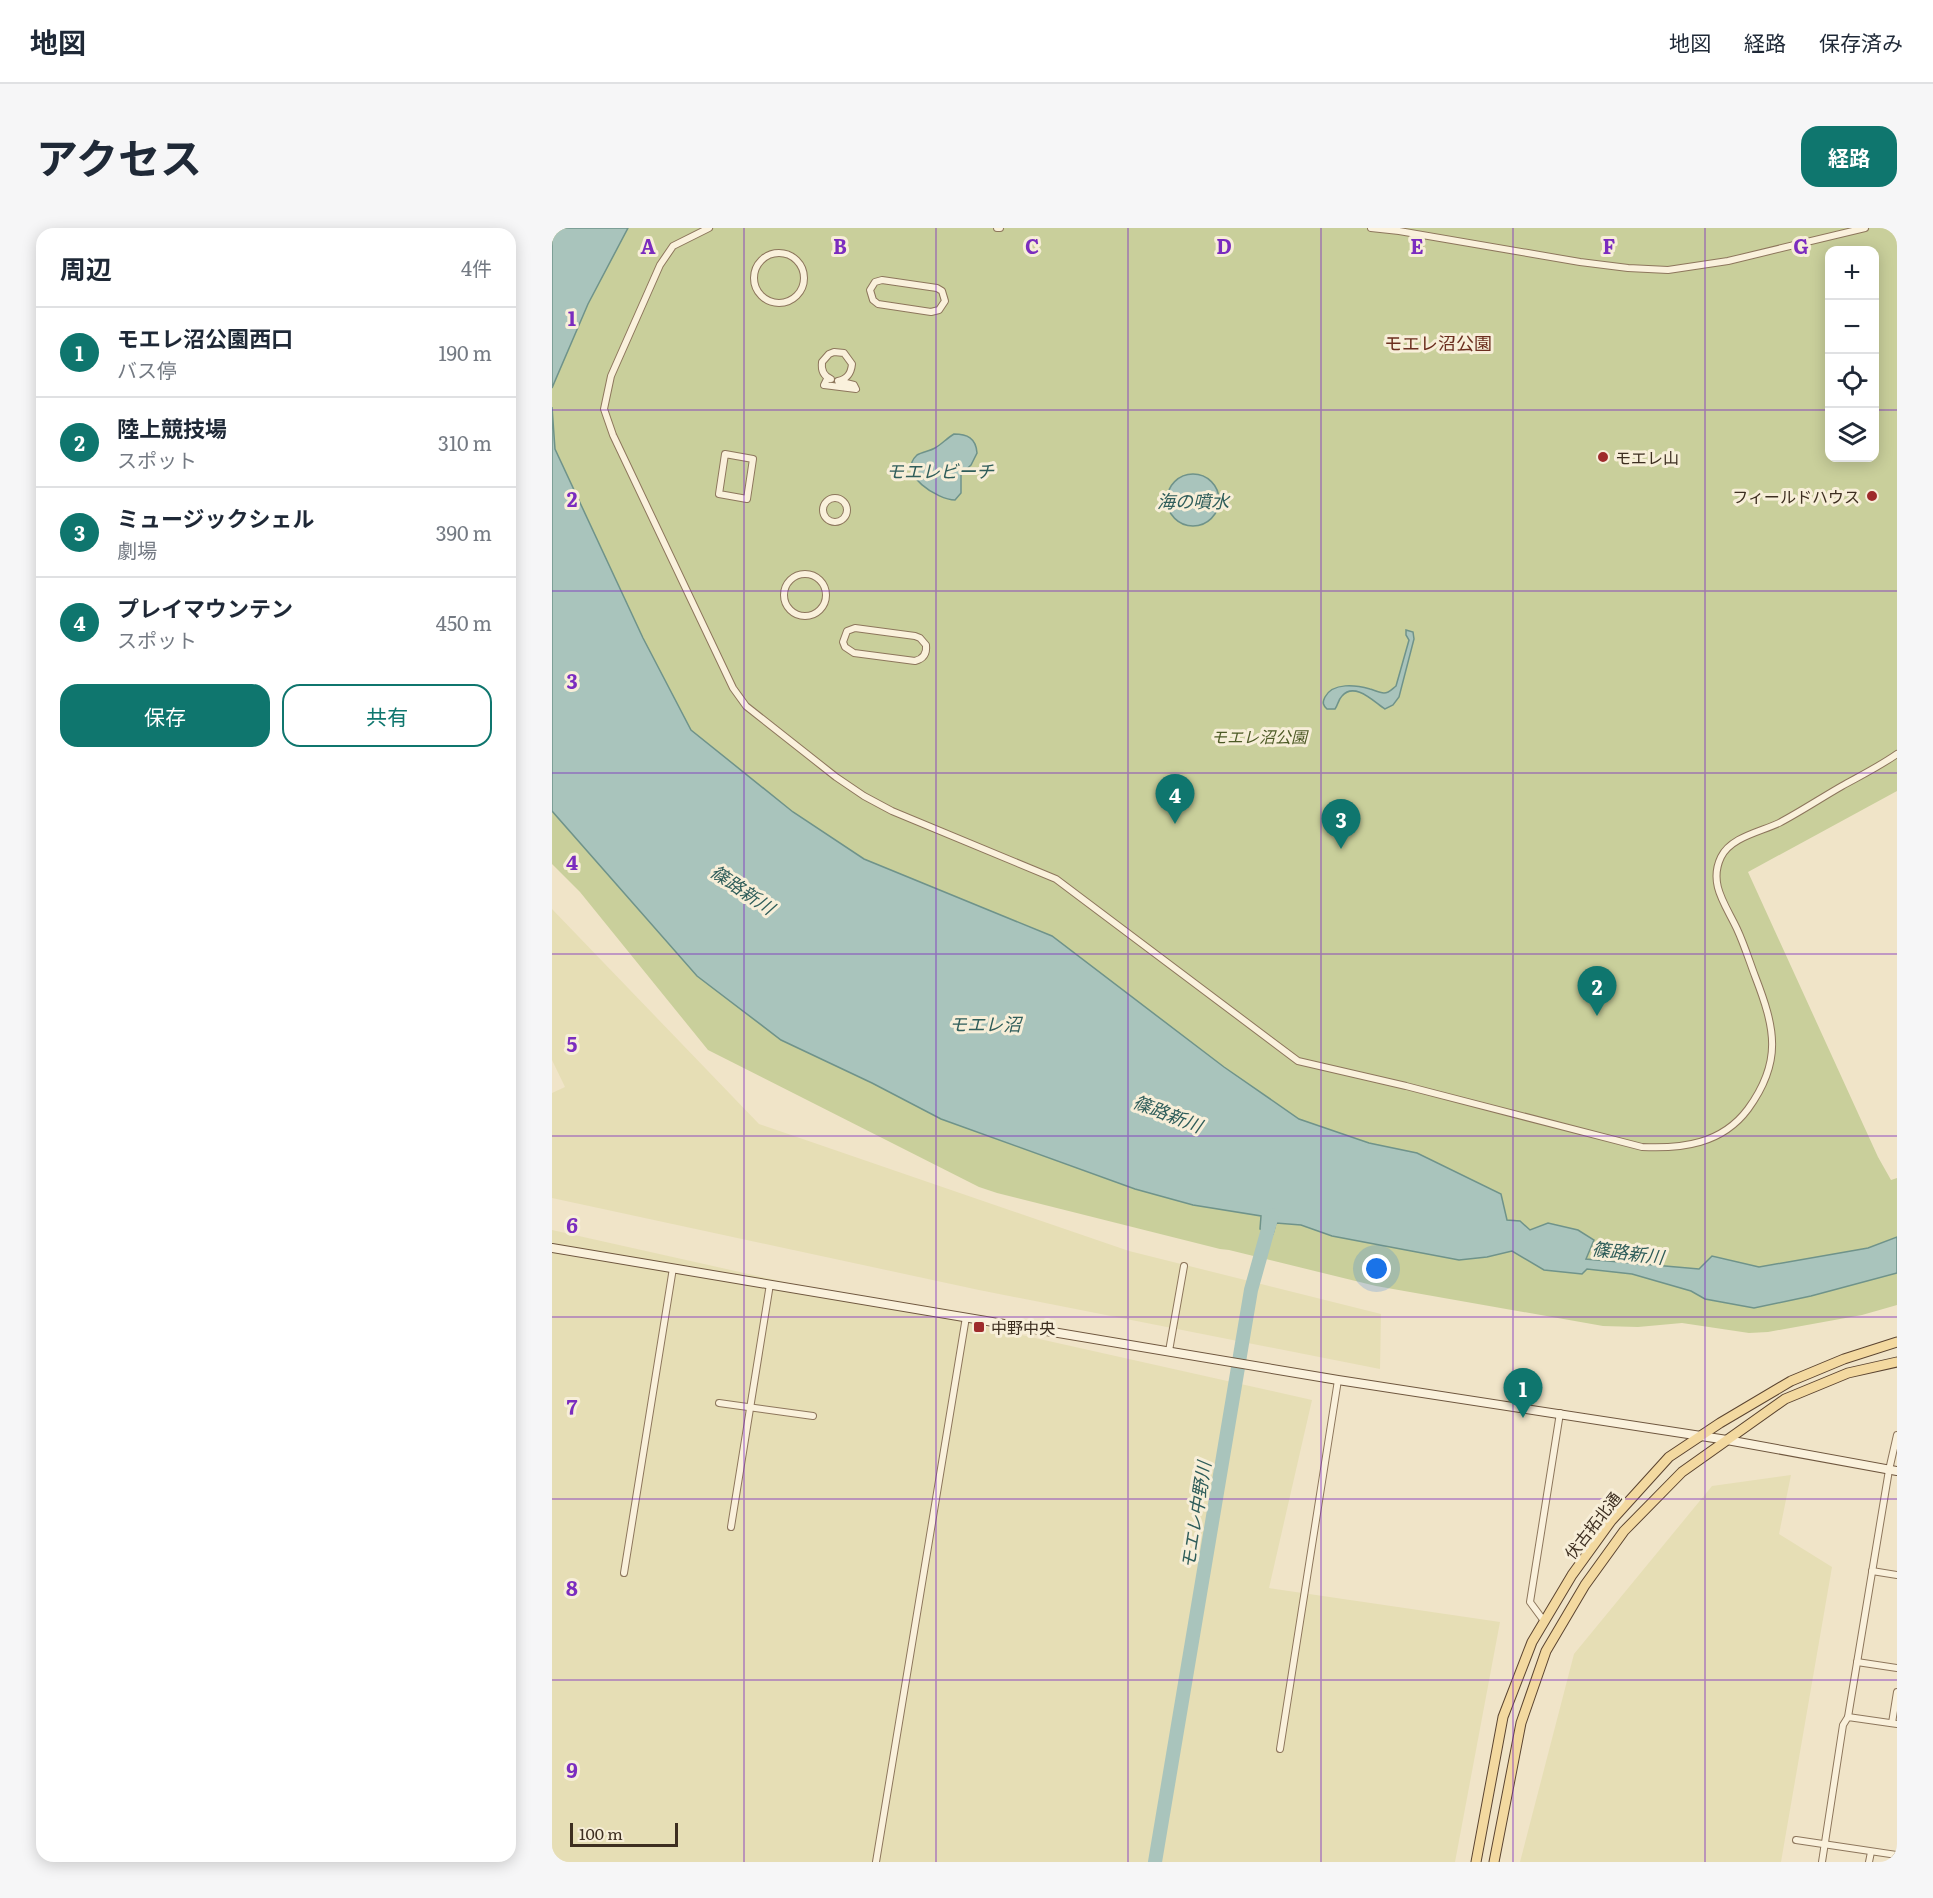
<!DOCTYPE html>
<html lang="ja">
<head>
<meta charset="utf-8">
<style>
	body { margin:0; font-family:Literata,"Noto Sans JP",serif; background:#f6f6f7; color:#1f2937 }
	.controls { position:absolute; right:18px; top:18px; display:grid; overflow:hidden; border-radius:12px; box-shadow:0 3px 15px #0003 }
	.controls button { width:54px; height:54px; display:grid; place-items:center; padding:0; border:0; border-bottom:2px solid #e0e1e3; background:#fff; color:#1f2937; font:30px sans-serif }
	.scale { position:absolute; left:18px; bottom:15px; width:108px; box-sizing:border-box; padding-left:6px; border:3px solid #3d2e20; border-top:0; font-size:16px; line-height:21px; white-space:nowrap; color:#3d2e20; -webkit-text-stroke:4px #f7eed8; paint-order:stroke }
	.you { position:absolute; left:825px; top:1041px; width:21px; height:21px; margin:-15px; border:4px solid #fff; border-radius:50%; background:#1a73e8; box-shadow:0 0 0 9px #1a73e833 }
	.badge { display:grid; place-items:center; width:39px; height:39px; border-radius:50%; background:#0f766e; color:#fff; font-size:20px; font-weight:700 }
	.pin { position:absolute; translate:-50% -50px; filter:drop-shadow(0 2px 3px #0008) }
	.pin::after { content:''; position:absolute; top:32px; width:21px; height:18px; background:inherit; clip-path:polygon(0 0,100% 0,50% 100%) }
	.list { margin:0; padding:0; list-style:none }
	h2 { display:flex; justify-content:space-between; align-items:center; height:78px; margin:0; padding:0 24px; font-size:26px }
	h2 small { font-size:20px; font-weight:400; color:#747a83 }
	.list li { display:grid; grid-template-columns:39px 1fr auto; gap:18px; align-items:center; box-sizing:border-box; height:90px; padding:0 24px; border-top:2px solid #e0e1e3 }
	.list b { display:block; font-size:22px; white-space:nowrap }
	.list p { margin:0; font-size:20px; white-space:nowrap; color:#747a83 }
	.list em { font-size:20px; font-style:normal; color:#747a83 }
	.actions { display:flex; gap:12px; padding:18px 24px }
	.actions a { flex:1; padding:14px 0; border:2px solid #0f766e; border-radius:18px; text-align:center; font-size:21px; color:#0f766e }
	.actions .main { background:#0f766e; color:#fff }
	.icon { flex:none; width:33px; height:33px; fill:none; stroke:currentColor; stroke-width:2; stroke-linecap:round; stroke-linejoin:round }
	.map { position:relative; flex:none; width:1345px; height:1634px; overflow:hidden; border-radius:18px }
	header { display:flex; align-items:center; gap:36px; box-sizing:border-box; height:84px; padding:0 30px; background:#fff; border-bottom:2px solid #e0e1e3 }
	header strong { font-size:28px }
	nav { display:flex; gap:33px; margin-inline-start:auto; font-size:21px }
	.intro { display:flex; align-items:center; justify-content:space-between; box-sizing:border-box; height:144px; padding:0 36px }
	h1 { margin:0; font-size:42px }
	.button { padding:15px 27px; border-radius:18px; background:#0f766e; color:#fff; font-size:21px; font-weight:700 }
	main { display:flex; gap:36px; padding:0 36px }
	aside { flex:1; background:#fff; border-radius:18px; box-shadow:0 3px 15px #0003 }
	.map>svg:first-child { display:block }
	.farmland { fill:#e6deb5 }
	.green { fill:#c9cf9b; fill-rule:evenodd }
	.water { fill:#a9c4bc; stroke:#6f938a; stroke-width:1.5 }
	.lines { fill:none; stroke-linecap:round; stroke-linejoin:round }
	.river { stroke:#a9c4bc; stroke-width:14 }
	.street-casing { stroke:#8d765c; stroke-width:8 }
	.secondary-casing { stroke:#6f573f; stroke-width:10 }
	.primary-casing { stroke:#5b4430; stroke-width:11 }
	.street { stroke:#faf1dc; stroke-width:6 }
	.secondary { stroke:#faf1dc; stroke-width:8 }
	.primary { stroke:#f3d9a0; stroke-width:9 }
	.grid { fill:none; stroke:#7b2cbf; stroke-width:1.5; stroke-opacity:0.55 }
	.poi-dot { fill:#9e2a2b; stroke:#f7eed8; stroke-width:2 }
	.labels { text-anchor:middle; dominant-baseline:central; stroke-width:6; stroke-linejoin:round; paint-order:stroke }
	.poi-label { font-size:16px; fill:#3d2e20; stroke:#f7eed8; text-anchor:start }
	.park-label { font-size:16px; font-style:italic; fill:#4d5a26; stroke:#f7eed8 }
	.street-label { font-size:16px; fill:#3d2e20; stroke:#f7eed8 }
	.neighbourhood-label { font-size:18px; fill:#6b2e1e; stroke:#f7eed8 }
	.water-label { font-size:18px; font-style:italic; fill:#2f5d5a; stroke:#f7eed8 }
	.grid-label { font-size:20px; text-anchor:middle; font-weight:bold; fill:#7b2cbf; stroke:#f7eed8; stroke-width:6; stroke-linejoin:round; paint-order:stroke }
</style>
</head>
<body>
<header>
<strong>地図</strong>
<nav><a>地図</a><a>経路</a><a>保存済み</a></nav>
</header>
<div class="intro"><h1>アクセス</h1><a class="button">経路</a></div>
<main>
<aside>
<h2>周辺<small>4件</small></h2>
<ul class="list">
<li><span class="badge">1</span><div><b>モエレ沼公園西口</b><p>バス停</p></div><em>190 m</em></li>
<li><span class="badge">2</span><div><b>陸上競技場</b><p>スポット</p></div><em>310 m</em></li>
<li><span class="badge">3</span><div><b>ミュージックシェル</b><p>劇場</p></div><em>390 m</em></li>
<li><span class="badge">4</span><div><b>プレイマウンテン</b><p>スポット</p></div><em>450 m</em></li>
</ul>
<div class="actions"><a class="main">保存</a><a>共有</a></div>
</aside>
<div class="map">
<svg width="1345" height="1634" viewBox="0 0 1345 1634">
	<rect width="100%" height="100%" fill="#f0e4c8"/>
	<g class="farmland">
		<path d="M0,681L207,896L577,1023L829,1086L828,1141L427,1062L0,970V865L13,859L0,832Z"/>
		<path d="M0,1002L760,1172L717,1360L948,1394L903,1634H13L0,1631Z"/>
		<path d="M1239,1247L1227,1306L1280,1339L1229,1634H968L1022,1426L1160,1258Z"/>
	</g>
	<path class="green" d="M0,0H1345V563L1196,644L1326,929L1339,952L1345,950V1077L1310,1087L1216,1104L1197,1105L1130,1095L1086,1099L1051,1098L824,1058L677,1022L668,1021L445,965L427,959L156,822L28,664L0,636ZM1278,22H1322V230H1278Z"/>
	<g class="water">
		<path d="M0,0H76L36,76L0,160Z"/>
		<path d="M0,179L3,221L91,410L139,502L241,584L312,631L500,708L672,839L747,891L817,915L865,925L949,966L955,992L968,993L978,1002L996,995L1026,1002L1042,1012L1034,1031L1147,1041L1160,1028L1207,1039L1316,1020L1345,1009V1045L1259,1068L1202,1080L1153,1071L1139,1063L1080,1046L1035,1041L1030,1046L992,1042L960,1023L935,1029L907,1032L780,1008L749,997L724,995L721,1006L708,1001L709,988L641,977L583,961L389,891L320,855L229,812L145,748L0,583Z"/>
		<path d="M402,206C415,206 424,210 425,225L419,237L409,246V265L403,272C386,272 344,246 365,227C370,224 378,223 383,220C390,216 395,210 402,206Z"/>
		<circle cx="641" cy="272" r="26"/>
		<path d="M854,402L861,404L862,411L847,469L841,477L833,481C823,475 803,453 790,468C786,472 786,477 783,481H775C771,477 770,475 773,469C781,454 804,457 818,461C822,462 827,465 832,465C837,465 840,461 844,458L857,412L854,407Z"/>
	</g>
	<g class="lines">
		<path class="river" d="M603,1634L699,1062L720,987"/>
		<defs>
			<g id="street">
				<path d="M157,0L121,18L108,37L59,148L52,181L61,207L181,460L194,478L284,549L312,568L340,583L504,651L746,833L854,858L1090,919C1130,921 1170,916 1196,881C1231,833 1223,800 1203,748C1197,732 1192,716 1185,701C1174,677 1156,656 1169,629C1179,609 1208,604 1227,595C1248,584 1269,570 1290,558C1308,548 1328,538 1345,526"/>
				<path d="M445,0H448"/>
				<path d="M819,0L847,3L1028,34L1076,40L1116,42L1176,33L1313,0"/>
				<circle cx="227" cy="50" r="25"/>
				<path d="M330,52L385,60L390,63L393,73L387,82L379,84L326,76L321,72L318,62L323,54Z"/>
				<path d="M282,124L292,125L300,136C299,146 295,151 286,153L302,157L304,161L272,157L275,151H279C271,148 269,142 270,134L277,126Z"/>
				<path d="M173,226L201,231L195,271L167,266Z"/>
				<circle cx="283" cy="282" r="12"/>
				<circle cx="253" cy="367" r="21"/>
				<path d="M303,400L363,408L368,410L374,417C375,426 371,431 363,433L302,425L293,419L291,414L295,403Z"/>
				<path d="M617,1123L632,1038"/>
				<path d="M167,1175L261,1188"/>
				<path d="M179,1299L218,1056"/>
				<path d="M1320,1343L1345,1347"/>
				<path d="M72,1345L121,1040"/>
				<path d="M992,1393L978,1374L1008,1185"/>
				<path d="M1305,1434L1345,1440"/>
				<path d="M1296,1489L1337,1242L1345,1207"/>
				<path d="M1340,1495L1345,1464"/>
				<path d="M728,1521L786,1152"/>
				<path d="M1244,1612L1345,1627"/>
				<path d="M324,1634L414,1089"/>
				<path d="M1270,1634L1291,1497L1296,1489L1345,1496"/>
				<path d="M1317,1634L1319,1624"/>
			</g>
			<path id="secondary" d="M0,1020L786,1152L1175,1212L1345,1243"/>
			<g id="primary">
				<path d="M924,1634L951,1489L980,1414L1020,1347L1059,1293L1117,1229L1168,1195L1239,1153L1292,1131L1345,1114"/>
				<path d="M942,1634L969,1495L994,1423L1033,1357L1072,1303L1130,1244L1233,1171L1296,1145L1345,1134"/>
			</g>
		</defs>
		<use href="#street" class="street-casing"/>
		<use href="#secondary" class="secondary-casing"/>
		<use href="#primary" class="primary-casing"/>
		<use href="#street" class="street"/>
		<use href="#secondary" class="secondary"/>
		<use href="#primary" class="primary"/>
	</g>
	<path class="grid" d="M192,0V1634M384,0V1634M576,0V1634M769,0V1634M961,0V1634M1153,0V1634M0,182H1278M1322,182H1345M0,363H1345M0,545H1345M0,726H1345M0,908H1345M0,1089H1345M0,1271H1345M0,1452H1345"/>
	<g class="poi-dot">
		<circle cx="1051" cy="229" r="6"/>
		<circle cx="1320" cy="268" r="6"/>
		<rect x="421" y="1093" width="12" height="12" rx="3"/>
	</g>
	<g class="labels">
		<g class="poi-label">
			<text x="1063" y="229">モエレ山</text>
			<text x="1308" y="268" text-anchor="end">フィールドハウス</text>
			<text x="439" y="1099">中野中央</text>
		</g>
		<g class="park-label">
			<text x="707" y="508">モエレ沼公園</text>
		</g>
		<g class="street-label">
			<text transform="translate(1040 1297) rotate(-52)">伏古拓北通</text>
		</g>
		<g class="neighbourhood-label">
			<text x="886" y="114">モエレ沼公園</text>
		</g>
		<g class="water-label">
			<text x="388" y="242">モエレビーチ</text>
			<text x="641" y="272">海の噴水</text>
			<text transform="translate(191 661) rotate(34)">篠路新川</text>
			<text x="433" y="795">モエレ沼</text>
			<text transform="translate(616 885) rotate(21)">篠路新川</text>
			<text transform="translate(1076 1024) rotate(7)">篠路新川</text>
			<text transform="translate(643 1287) rotate(-81)">モエレ中野川</text>
		</g>
	</g>
	<g class="grid-label">
		<text x="96" y="26">A</text>
		<text x="288" y="26">B</text>
		<text x="480" y="26">C</text>
		<text x="672" y="26">D</text>
		<text x="865" y="26">E</text>
		<text x="1057" y="26">F</text>
		<text x="1249" y="26">G</text>
		<text x="20" y="98">1</text>
		<text x="20" y="279">2</text>
		<text x="20" y="461">3</text>
		<text x="20" y="642">4</text>
		<text x="20" y="824">5</text>
		<text x="20" y="1005">6</text>
		<text x="20" y="1187">7</text>
		<text x="20" y="1368">8</text>
		<text x="20" y="1550">9</text>
	</g>
</svg>
<div class="controls">
<button>+</button>
<button>−</button>
<button><svg class="icon" aria-label="locate" viewBox="0 0 24 24"><circle cx="12" cy="12" r="6"/><path d="M12 2v4M12 18v4M2 12h4M18 12h4"/></svg></button>
<button><svg class="icon" aria-label="layers" viewBox="0 0 24 24"><path d="M12 4l9 5-9 5-9-5zM3 14l9 5 9-5"/></svg></button>
</div>
<div class="scale">100 m</div>
<div class="you"></div>
<div class="pin badge" style="left:971px;top:1190px">1</div>
<div class="pin badge" style="left:1045px;top:788px">2</div>
<div class="pin badge" style="left:789px;top:621px">3</div>
<div class="pin badge" style="left:623px;top:596px">4</div>
</div>
</main>
</body>
</html>
